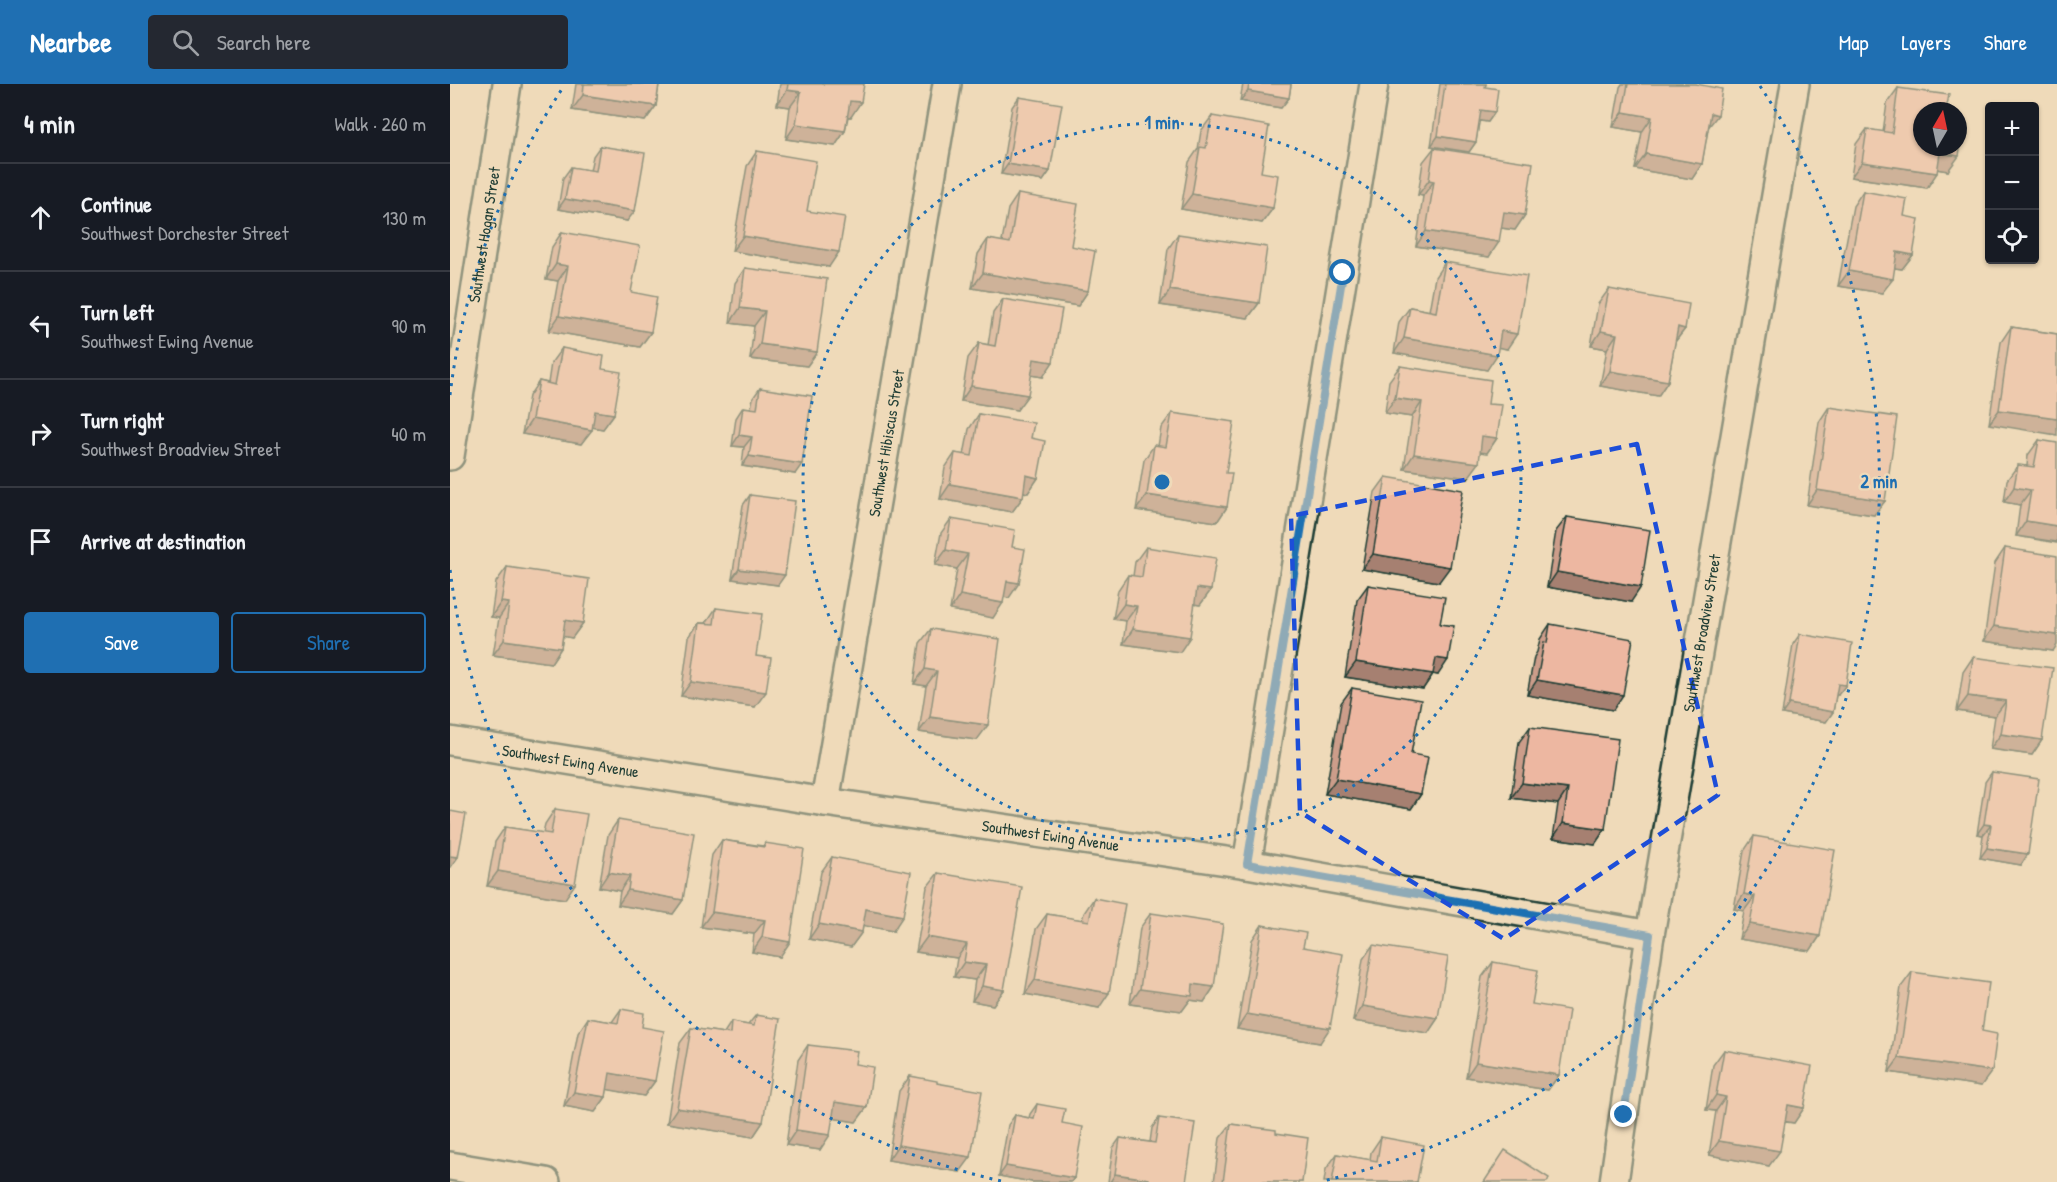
<!DOCTYPE html>
<html lang="en">
<head>
<meta charset="utf-8">
<style>
	body { margin:0; font-family:"Patrick Hand",sans-serif; background:#242831; color:#f1f3f6 }
	.controls { position:absolute; right:18px; top:18px; display:grid; overflow:hidden; border-radius:6px; box-shadow:0 2px 4px #0004 }
	.controls button { width:54px; height:54px; display:grid; place-items:center; padding:0; border:0; border-bottom:2px solid #363941; background:#171b24; color:#f1f3f6; font:30px sans-serif }
	.compass { position:absolute; left:1463px; top:18px; width:54px; height:54px; border-radius:50%; background:#171b24; box-shadow:0 2px 4px #0004; rotate:9deg }
	.stop { position:absolute; width:18px; height:18px; margin:-14px; border:4px solid #1f6fb2; border-radius:50%; background:#fff }
	.stop.end { background:#1f6fb2; border-color:#fff; box-shadow:0 2px 6px #0008 }
	.list { margin:0; padding:0; list-style:none }
	h2 { display:flex; justify-content:space-between; align-items:center; height:78px; margin:0; padding:0 24px; font-size:26px }
	h2 small { font-size:20px; font-weight:400; color:#9ea1a6 }
	.list li { display:grid; grid-template-columns:39px 1fr auto; gap:18px; align-items:center; box-sizing:border-box; height:108px; padding:0 24px; border-top:2px solid #363941 }
	.list b { display:block; font-size:22px; white-space:nowrap }
	.list p { margin:0; font-size:20px; white-space:nowrap; color:#9ea1a6 }
	.list em { font-size:20px; font-style:normal; color:#9ea1a6 }
	.actions { display:flex; gap:12px; padding:18px 24px }
	.actions a { flex:1; padding:14px 0; border:2px solid #1f6fb2; border-radius:6px; text-align:center; font-size:21px; color:#1f6fb2 }
	.actions .main { background:#1f6fb2; color:#fff }
	.icon { flex:none; width:33px; height:33px; fill:none; stroke:currentColor; stroke-width:2; stroke-linecap:round; stroke-linejoin:round }
	.map { position:relative; flex:none; width:1607px; height:1098px; overflow:hidden }
	header { display:flex; align-items:center; gap:36px; box-sizing:border-box; height:84px; padding:0 30px; background:#1f6fb2; color:#fff }
	header strong { font-size:28px }
	nav { display:flex; gap:33px; margin-inline-start:auto; font-size:21px }
	.search { width:420px; height:54px; background:#242831; display:flex; align-items:center; gap:15px; box-sizing:border-box; padding:0 21px; border-radius:6px; color:#9ea1a6; font-size:22px }
	main { display:flex }
	aside { flex:1; background:#171b24 }
	.map>svg:first-child { display:block }
	.lines { fill:none; stroke-linecap:round; stroke-linejoin:round }
	.minor-casing { stroke:#1f3d34; stroke-width:32 }
	.minor { stroke:#efdab9; stroke-width:27 }
	.wall { fill:#cc9d8a; stroke:#1f3d34; stroke-width:1.5 }
	.shaded-wall { fill:#a68071; stroke:#1f3d34; stroke-width:1.5 }
	.building { fill:#edb7a1; stroke:#1f3d34; stroke-width:1.5 }
	.route { stroke:#1f6fb2; stroke-width:8 }
	.marked { fill:none; stroke:#1d4ed8; stroke-width:4.5; stroke-dasharray:12 8; stroke-linejoin:round }
	.ring { fill:none; stroke:#1f6fb2; stroke-width:3; stroke-dasharray:3 6 }
	.labels { text-anchor:middle; dominant-baseline:central; stroke-width:4.5; stroke-linejoin:round; paint-order:stroke }
	.street-label { font-size:16px; fill:#1f3d34; stroke:#efdab9 }
	.centre { fill:#1f6fb2; stroke:#efdab9; stroke-width:3 }
	.ring-label { font-size:18px; text-anchor:middle; font-weight:bold; fill:#1f6fb2; stroke:#efdab9; stroke-width:4.5; stroke-linejoin:round; paint-order:stroke }
</style>
</head>
<body>
<header>
<strong>Nearbee</strong>
<div class="search"><svg class="icon" aria-label="search" viewBox="0 0 24 24"><circle cx="10" cy="10" r="6"/><path d="M15 15l6 6"/></svg>Search here</div>
<nav><a>Map</a><a>Layers</a><a>Share</a></nav>
</header>
<main>
<aside>
<h2>4 min<small>Walk · 260 m</small></h2>
<ul class="list">
<li><svg class="icon" aria-label="ahead" viewBox="0 0 24 24"><path d="M12 20V5M6 11l6-6 6 6"/></svg><div><b>Continue</b><p>Southwest Dorchester Street</p></div><em>130 m</em></li>
<li><svg class="icon" aria-label="left" viewBox="0 0 24 24"><path d="M17 20v-9H6M10 6l-5 5 5 5"/></svg><div><b>Turn left</b><p>Southwest Ewing Avenue</p></div><em>90 m</em></li>
<li><svg class="icon" aria-label="right" viewBox="0 0 24 24"><path d="M7 20v-9h11M14 6l5 5-5 5"/></svg><div><b>Turn right</b><p>Southwest Broadview Street</p></div><em>40 m</em></li>
<li><svg class="icon" aria-label="arrive" viewBox="0 0 24 24"><path d="M6 21V4h12l-3 4 3 4H6"/></svg><div><b>Arrive at destination</b></div></li>
</ul>
<div class="actions"><a class="main">Save</a><a>Share</a></div>
</aside>
<div class="map">
<svg width="1607" height="1098" viewBox="0 0 1607 1098">
	<rect width="100%" height="100%" fill="#efdab9"/>
	<filter id="ink" filterUnits="userSpaceOnUse"><feTurbulence type="fractalNoise" baseFrequency=".0167" numOctaves="2"/><feDisplacementMap in="SourceGraphic" scale="12" xChannelSelector="R" yChannelSelector="G"/><feConvolveMatrix kernelMatrix="1 2 1 2 8 2 1 2 1" color-interpolation-filters="sRGB"/></filter>
	<g filter="url(#ink)">
		<g class="lines">
			<defs>
				<g id="minor">
					<path id="s1" d="M0,372L57,0"/>
					<path id="s2" d="M0,657L375,718L797,780L1200,851"/>
					<path id="s3" d="M375,718L497,0"/>
					<path d="M797,780L924,0"/>
					<path d="M0,1082L96,1098"/>
					<path id="s4" d="M1164,1098L1200,851L1345,0"/>
				</g>
			</defs>
			<use href="#minor" class="minor-casing"/>
			<use href="#minor" class="minor"/>
		</g>
		<g class="wall">
			<path d="M126,0H209L206,22L195,37L122,26Z"/>
			<path d="M330,0H414L401,33H398L395,47L385,62L336,55L340,23L327,21Z"/>
			<path d="M793,0H841L839,14L831,24L790,17Z"/>
			<path d="M990,0H1036L1035,3L1045,28L1038,38L1029,37L1026,58L1019,68L981,62Z"/>
			<path d="M1172,0H1246L1258,43L1252,80L1242,95L1185,85L1192,48L1163,43L1170,3Z"/>
			<path d="M1448,4L1472,27L1498,87L1487,85L1477,104L1401,93L1406,60L1417,45L1433,48L1437,19Z"/>
			<path d="M569,13L600,87L593,97L551,90L562,23Z"/>
			<path d="M762,32L823,124L812,139L731,125L739,78L748,65L751,47Z"/>
			<path d="M150,62L177,137L108,125L113,94L121,83L140,87L143,72Z"/>
			<path d="M984,64L1075,131L1065,146L1051,144L1039,173L966,162L973,112L968,111L973,78Z"/>
			<path d="M307,67L357,127L379,183L282,167L297,82Z"/>
			<path d="M1413,107L1454,132L1463,171L1452,185L1445,184L1432,209L1388,202L1403,122Z"/>
			<path d="M568,110L638,207L628,222L522,204L528,170L538,155L552,158L558,125Z"/>
			<path d="M112,148L181,208L201,248L190,263L99,247L108,197L96,195L102,163Z"/>
			<path d="M728,150L809,219L798,234L710,221L718,165Z"/>
			<path d="M995,178L1057,265L1048,263L1037,286L944,269L949,238L960,223L979,227L985,193Z"/>
			<path d="M295,184L367,268L357,282L300,275L304,242L280,239L285,199Z"/>
			<path d="M1159,205L1235,245L1225,258L1218,297L1208,312L1150,302L1157,265L1141,262L1148,220Z"/>
			<path d="M553,215L593,293L581,291L567,326L511,317L518,274L529,259L538,261L543,229Z"/>
			<path d="M1561,243L1607,250L1539,340L1551,258Z"/>
			<path d="M112,264L152,285L164,330L153,345L142,343L131,360L72,350L79,312L89,297L98,299L101,279Z"/>
			<path d="M950,282L1038,320L1047,354L1037,369L1030,368L1018,394L954,385L962,333L935,329L939,297Z"/>
			<path d="M310,304L345,390L292,382L294,363L282,362L286,334L293,323L301,324L303,314Z"/>
			<path d="M1379,323L1435,417L1424,431L1357,421L1369,338Z"/>
			<path d="M722,329L776,389L777,423L767,438L686,426L694,376L704,361L708,362L711,344Z"/>
			<path d="M529,330L581,354L588,394L578,409L573,408V413L562,428L490,415L495,384L505,369L514,371L519,345Z"/>
			<path d="M1589,356L1607,459L1566,452L1570,421L1554,418L1557,396L1568,381L1577,382L1578,371Z"/>
			<path d="M936,393L989,498L912,485L925,408Z"/>
			<path d="M300,411L328,501L282,495L293,421Z"/>
			<path d="M1117,433L1181,518L1097,503L1106,447Z"/>
			<path d="M501,435L562,463L559,514L554,513L543,534L500,526L507,485L485,481L491,449Z"/>
			<path d="M696,463L761,506L750,521L745,520L730,568L673,560L676,537L663,535L668,506L678,491L683,492L685,478Z"/>
			<path d="M1555,464L1603,567L1534,557L1545,479Z"/>
			<path d="M57,483L133,539L122,554L113,552L111,564L101,579L43,571L49,534L41,533L46,498Z"/>
			<path d="M918,501L990,540L988,591L983,590L973,605L895,593L907,516Z"/>
			<path d="M266,524L306,572L305,623L231,612L239,553L249,539H256Z"/>
			<path d="M1100,540L1163,626L1077,611L1084,573L1087,568L1090,555Z"/>
			<path d="M481,545L527,656L469,648L476,602L464,600L470,559Z"/>
			<path d="M1350,550L1388,611H1386L1383,628L1376,638L1332,630L1343,560Z"/>
			<path d="M1523,573L1592,656L1582,671L1540,665L1545,632L1507,627L1513,588Z"/>
			<path d="M902,604L961,670L971,710L961,725L875,710L891,619Z"/>
			<path d="M1080,643L1155,745L1145,760L1103,754L1108,720L1061,714L1069,658Z"/>
			<path d="M1542,688L1571,781L1530,774L1533,751L1527,750L1535,698Z"/>
			<path d="M105,725L115,815L37,802L45,758L55,743L93,749L95,740Z"/>
			<path d="M168,736L233,816L223,830L168,821L170,807L149,803L158,751Z"/>
			<path d="M1304,752L1370,852L1360,867L1289,855L1294,827L1284,825L1294,767Z"/>
			<path d="M272,756L313,762L315,759L330,873L302,868L304,850L251,843L262,771Z"/>
			<path d="M382,773L443,847L413,841L412,848L401,863L359,855L371,788Z"/>
			<path d="M488,789L554,906L543,921L522,917L525,896L504,893L507,874L466,868L477,803Z"/>
			<path d="M644,814L649,924L575,910L586,845L597,830L632,836L634,829Z"/>
			<path d="M701,829L764,903L754,918L740,916L732,927L680,920L690,844Z"/>
			<path d="M812,841L853,863L870,959L787,945L802,856Z"/>
			<path d="M923,861L988,934L978,949L903,937L913,875Z"/>
			<path d="M1043,878L1082,920L1109,991L1098,1006L1016,993L1032,893Z"/>
			<path d="M1462,888L1532,947L1531,1002L1439,988L1451,903Z"/>
			<path d="M171,925L192,943L205,997L194,1012L157,1005L156,1013L145,1028L114,1022L128,949L138,934L162,938Z"/>
			<path d="M306,931L313,1038L303,1053L217,1039L230,959L241,944L274,949L281,938L298,941Z"/>
			<path d="M358,961L405,980L417,1023L406,1038L383,1034L370,1066L336,1061L348,976Z"/>
			<path d="M1274,966L1354,1024L1344,1039L1335,1038L1319,1082L1259,1071L1266,1027L1256,1026L1263,981Z"/>
			<path d="M460,992L487,999L510,1088L438,1076L449,1007Z"/>
			<path d="M587,1020L612,1039L624,1094L621,1098H582L549,1092L558,1041L565,1031L579,1034L580,1030Z"/>
			<path d="M709,1034L736,1098H658L663,1064L670,1054L700,1058L702,1044Z"/>
			<path d="M781,1040L826,1049L852,1098H764L770,1054Z"/>
			<path d="M931,1053L967,1098H874L876,1085L887,1070L920,1076L921,1068Z"/>
		</g>
		<g class="shaded-wall">
			<path d="M337,6L351,8L340,23L327,21Z"/>
			<path d="M798,7L839,14L831,24L790,17Z"/>
			<path d="M133,11L206,22L195,37L122,26Z"/>
			<path d="M400,17L411,18L401,33L390,32Z"/>
			<path d="M1031,26L1045,28L1038,38L1024,36Z"/>
			<path d="M1173,28L1202,33L1192,48L1163,43Z"/>
			<path d="M1261,29L1268,31L1257,45Z"/>
			<path d="M346,40L395,47L385,62L336,55Z"/>
			<path d="M988,52L1026,58L1019,68L981,62Z"/>
			<path d="M1490,69L1509,72L1498,87L1479,84Z"/>
			<path d="M1196,70L1252,80L1242,95L1185,85Z"/>
			<path d="M1412,78L1487,89L1477,104L1401,93Z"/>
			<path d="M558,80L600,87L593,97L551,90Z"/>
			<path d="M979,96L984,97L973,112L968,111Z"/>
			<path d="M742,110L823,124L812,139L731,125Z"/>
			<path d="M115,115L185,127L177,137L108,125Z"/>
			<path d="M1054,128L1075,131L1065,146L1044,143Z"/>
			<path d="M976,147L1049,158L1039,173L966,162Z"/>
			<path d="M293,152L389,168L379,183L282,167Z"/>
			<path d="M1447,168L1463,171L1452,185L1437,183Z"/>
			<path d="M106,180L118,182L108,197L96,195Z"/>
			<path d="M1399,187L1443,195L1432,209L1388,202Z"/>
			<path d="M533,189L638,207L628,222L522,204Z"/>
			<path d="M720,206L809,219L798,234L710,221Z"/>
			<path d="M290,224L315,227L304,242L280,239Z"/>
			<path d="M109,232L201,248L190,263L99,247Z"/>
			<path d="M1228,243L1235,245L1224,259Z"/>
			<path d="M1051,247L1067,250L1057,265L1040,262Z"/>
			<path d="M1151,247L1167,250L1157,265L1141,262Z"/>
			<path d="M954,254L1047,271L1037,286L944,269Z"/>
			<path d="M310,260L367,268L357,282L300,275Z"/>
			<path d="M584,275L603,278L593,293L574,290Z"/>
			<path d="M1160,287L1218,297L1208,312L1150,302Z"/>
			<path d="M521,302L578,311L567,326L511,317Z"/>
			<path d="M945,314L972,318L962,333L935,329Z"/>
			<path d="M1549,326L1607,334V351L1539,340Z"/>
			<path d="M145,327L164,330L153,345L135,342Z"/>
			<path d="M82,335L142,346L131,360L72,350Z"/>
			<path d="M289,351L302,353L294,363L282,362Z"/>
			<path d="M1032,352L1047,354L1037,369L1022,367Z"/>
			<path d="M964,370L1029,379L1018,394L954,385Z"/>
			<path d="M299,372L352,380L345,390L292,382Z"/>
			<path d="M576,391L588,394L578,409L566,406Z"/>
			<path d="M500,400L573,413L562,428L490,415Z"/>
			<path d="M1564,403L1581,406L1570,421L1554,418Z"/>
			<path d="M1367,406L1435,417L1424,431L1357,421Z"/>
			<path d="M697,411L777,423L767,438L686,426Z"/>
			<path d="M1576,437L1607,442V458L1566,452Z"/>
			<path d="M496,466L518,470L507,485L485,481Z"/>
			<path d="M923,470L1000,483L989,498L912,485Z"/>
			<path d="M289,485L335,491L328,501L282,495Z"/>
			<path d="M1107,488L1191,503L1181,518L1097,503Z"/>
			<path d="M557,497L569,499L559,514L547,512Z"/>
			<path d="M747,504L761,506L750,521L736,519Z"/>
			<path d="M510,511L553,519L543,534L500,526Z"/>
			<path d="M51,518L59,519L49,534L41,533Z"/>
			<path d="M674,520L687,522L676,537L663,535Z"/>
			<path d="M115,536L133,539L122,554L105,551Z"/>
			<path d="M1544,542L1607,551V561L1603,567L1534,557Z"/>
			<path d="M683,545L740,553L730,568L673,560Z"/>
			<path d="M54,556L111,564L101,579L43,571Z"/>
			<path d="M986,574L998,576L988,591L975,589Z"/>
			<path d="M906,578L983,590L973,605L895,593Z"/>
			<path d="M475,585L487,587L476,602L464,600Z"/>
			<path d="M1087,596L1173,611L1163,626L1077,611Z"/>
			<path d="M241,598L316,608L305,623L231,612Z"/>
			<path d="M1388,600L1396,601L1388,611L1381,610Z"/>
			<path d="M1518,612L1556,617L1545,632L1507,627Z"/>
			<path d="M1339,620L1383,628L1376,638L1332,630Z"/>
			<path d="M480,633L538,641L527,656L469,648Z"/>
			<path d="M1551,650L1592,656L1582,671L1540,665Z"/>
			<path d="M886,695L971,710L961,725L875,710Z"/>
			<path d="M1072,699L1118,705L1108,720L1061,714Z"/>
			<path d="M1113,739L1155,745L1145,760L1103,754Z"/>
			<path d="M1534,740L1541,741L1533,751L1527,750Z"/>
			<path d="M1537,764L1578,770L1571,781L1530,774Z"/>
			<path d="M0,772L8,773L1,783H0Z"/>
			<path d="M48,787L125,800L115,815L37,802Z"/>
			<path d="M159,788L180,792L170,807L149,803Z"/>
			<path d="M178,806L233,816L223,830L168,821Z"/>
			<path d="M1294,810L1305,812L1294,827L1284,825Z"/>
			<path d="M416,825L453,832L443,847L405,840Z"/>
			<path d="M262,828L315,836L304,850L251,843Z"/>
			<path d="M369,840L412,848L401,863L359,855Z"/>
			<path d="M1300,840L1370,852L1360,867L1289,855Z"/>
			<path d="M312,853L340,858L330,873L302,868Z"/>
			<path d="M477,853L517,860L507,874L466,868Z"/>
			<path d="M514,878L536,881L525,896L504,893Z"/>
			<path d="M585,896L659,909L649,924L575,910Z"/>
			<path d="M743,900L764,903L754,918L740,916L732,927L680,920L690,905Z"/>
			<path d="M532,902L554,906L543,921L522,917Z"/>
			<path d="M913,922L988,934L978,949L903,937Z"/>
			<path d="M797,930L880,944L870,959L787,945Z"/>
			<path d="M1449,974L1542,987L1531,1002L1439,988Z"/>
			<path d="M1026,978L1109,991L1098,1006L1016,993Z"/>
			<path d="M160,989L205,997L194,1012L149,1004Z"/>
			<path d="M124,1008L156,1013L145,1028L114,1022Z"/>
			<path d="M1266,1011L1276,1013L1266,1027L1256,1026Z"/>
			<path d="M385,1018L417,1023L406,1038L375,1033Z"/>
			<path d="M1338,1021L1354,1024L1344,1039L1327,1036Z"/>
			<path d="M227,1024L313,1038L303,1053L217,1039Z"/>
			<path d="M346,1046L380,1051L370,1066L336,1061Z"/>
			<path d="M1269,1057L1330,1067L1319,1082L1259,1071Z"/>
			<path d="M448,1061L521,1073L510,1088L438,1076Z"/>
			<path d="M556,1082L624,1094L621,1098H582L549,1092Z"/>
			<path d="M665,1090L699,1095L697,1098H660Z"/>
		</g>
		<g class="building">
			<path d="M134,0H209L206,22L133,11Z"/>
			<path d="M338,0H414L411,18L400,17L395,47L346,40L351,8L337,6Z"/>
			<path d="M799,0H841L839,14L798,7Z"/>
			<path d="M995,0H1036L1035,3L1048,5L1045,28L1031,26L1026,58L988,52Z"/>
			<path d="M1178,0H1246L1272,5L1268,31L1261,29L1252,80L1196,70L1202,33L1173,28Z"/>
			<path d="M1448,4L1499,11L1496,27H1472V63H1508V36L1514,37L1509,72L1490,69L1487,89L1412,78L1417,45L1442,49Z"/>
			<path d="M569,13L612,20L600,87L558,80Z"/>
			<path d="M762,32L819,42L811,88L828,91L823,124L742,110L750,63L756,64Z"/>
			<path d="M150,62L195,69L185,127L115,115L121,83L146,87Z"/>
			<path d="M984,64L1083,79L1075,131L1054,128L1049,158L976,147L984,97L979,96Z"/>
			<path d="M307,67L366,77L357,127L395,133L389,168L293,152Z"/>
			<path d="M1413,107L1457,115L1454,132L1469,135L1463,171L1447,168L1443,195L1399,187Z"/>
			<path d="M568,110L628,120L621,162L645,167L638,207L533,189L538,155L560,159Z"/>
			<path d="M112,148L190,162L181,208L207,213L201,248L109,232L118,182L106,180Z"/>
			<path d="M728,150L817,163L809,219L720,206Z"/>
			<path d="M995,178L1077,192L1067,250L1051,247L1047,271L954,254L960,223L986,228Z"/>
			<path d="M295,184L377,195L367,268L310,260L315,227L290,224Z"/>
			<path d="M1159,205L1239,220L1235,245L1228,243L1218,297L1160,287L1167,250L1151,247Z"/>
			<path d="M553,215L612,225L603,278L584,275L578,311L521,302L529,259L545,262Z"/>
			<path d="M1561,243L1607,250V334L1549,326Z"/>
			<path d="M112,264L154,272L152,285L171,288L164,330L145,327L142,346L82,335L89,297L105,301Z"/>
			<path d="M950,282L1041,296L1038,320L1052,321L1047,354L1032,352L1029,379L964,370L972,318L945,314Z"/>
			<path d="M310,304L362,312L352,380L299,372L302,353L289,351L293,323L307,325Z"/>
			<path d="M1379,323L1447,333L1435,417L1367,406Z"/>
			<path d="M722,329L784,338L776,389H782L777,423L697,411L704,361L716,363Z"/>
			<path d="M529,330L584,339L581,354L595,357L588,394L576,391L573,413L500,400L505,369L522,372Z"/>
			<path d="M1589,356L1607,359V442L1576,437L1581,406L1564,403L1568,381L1584,383Z"/>
			<path d="M936,393L1013,406L1000,483L923,470Z"/>
			<path d="M300,411L345,417L335,491L289,485Z"/>
			<path d="M1117,433L1200,446L1191,503L1107,488Z"/>
			<path d="M501,435L565,446L562,463L575,465L569,499L557,497L553,519L510,511L518,470L496,466Z"/>
			<path d="M696,463L766,474L761,506L747,504L740,553L683,545L687,522L674,520L678,491L692,493Z"/>
			<path d="M1555,464L1607,472V551L1544,542Z"/>
			<path d="M57,483L139,495L133,539L115,536L111,564L54,556L59,519L51,518Z"/>
			<path d="M918,501L995,513L990,540L1004,542L998,576L986,574L983,590L906,578Z"/>
			<path d="M266,524L312,530L306,572L321,574L316,608L241,598L249,539L264,540Z"/>
			<path d="M1100,540L1183,555L1173,611L1087,596L1094,558L1097,559Z"/>
			<path d="M481,545L550,555L538,641L480,633L487,587L475,585Z"/>
			<path d="M1350,550L1402,559L1396,601L1388,600L1383,628L1339,620Z"/>
			<path d="M1523,573L1603,584L1592,656L1551,650L1556,617L1518,612Z"/>
			<path d="M902,604L971,616L961,670L978,673L971,710L886,695Z"/>
			<path d="M1080,643L1168,655L1155,745L1113,739L1118,705L1072,699Z"/>
			<path d="M1542,688L1589,695L1578,770L1537,764L1541,741L1534,740Z"/>
			<path d="M105,725L137,730L125,800L48,787L55,743L101,750Z"/>
			<path d="M0,727L16,730L8,773L0,772Z"/>
			<path d="M168,736L244,749L233,816L178,806L180,792L159,788Z"/>
			<path d="M1304,752L1385,766L1370,852L1300,840L1305,812L1294,810Z"/>
			<path d="M272,756L315,763V759L354,765L340,858L312,853L315,836L262,828Z"/>
			<path d="M382,773L461,788L453,832L416,825L412,848L369,840Z"/>
			<path d="M488,789L572,803L554,906L532,902L536,881L514,878L517,860L477,853Z"/>
			<path d="M644,814L675,820L659,909L585,896L597,830L639,837Z"/>
			<path d="M701,829L773,840L764,903L743,900L742,912L690,905Z"/>
			<path d="M812,841L856,849L853,863L893,870L880,944L797,930Z"/>
			<path d="M923,861L998,873L988,934L913,922Z"/>
			<path d="M1043,878L1088,886L1082,920L1119,926L1109,991L1026,978Z"/>
			<path d="M1462,888L1539,899L1532,947L1547,950L1542,987L1449,974Z"/>
			<path d="M171,925L194,929L192,943L214,947L205,997L160,989L156,1013L124,1008L138,934L168,939Z"/>
			<path d="M306,931L330,935L313,1038L227,1024L241,944L280,950L281,938L304,942Z"/>
			<path d="M358,961L407,967L405,980L423,983L417,1023L385,1018L380,1051L346,1046Z"/>
			<path d="M1274,966L1362,982L1354,1024L1338,1021L1330,1067L1269,1057L1276,1013L1266,1011Z"/>
			<path d="M460,992L487,997V999L532,1007L521,1073L448,1061Z"/>
			<path d="M587,1020L615,1025L612,1039L633,1043L624,1094L556,1082L565,1031L584,1035Z"/>
			<path d="M709,1034L745,1039L736,1098H699V1095L665,1090L670,1054L705,1059Z"/>
			<path d="M781,1040L826,1046V1049L858,1054L852,1098H773Z"/>
			<path d="M931,1053L974,1061L967,1098H882L887,1070L927,1077Z"/>
			<path d="M1055,1066L1099,1094L1097,1098H1034Z"/>
		</g>
	</g>
	<g class="lines" filter="url(#ink)">
		<path class="route" d="M893,189L797,780L1200,851L1174,1031"/>
	</g>
	<path d="M0 0H1607V1098H0ZM1187,360L1268,711L1054,855L850,728L841,432Z" fill="#efdab9" fill-opacity=".55" fill-rule="evenodd"/>
	<path class="marked" d="M1187,360L1268,711L1054,855L850,728L841,432Z"/>
	<g class="ring">
		<circle cx="712" cy="398" r="359"/>
		<path d="M551 1097A717 717 0 0 1 0 485M0 311A717 717 0 0 1 114 2M1310 2A717 717 0 0 1 873 1097"/>
	</g>
	<g class="labels">
		<g class="street-label">
			<text stroke="none"><textPath href="#s1" startOffset="224">Southwest Hogan Street</textPath></text>
			<text stroke="none"><textPath href="#s3" startOffset="364">Southwest Hibiscus Street</textPath></text>
			<text stroke="none"><textPath href="#s4" startOffset="556">Southwest Broadview Street</textPath></text>
			<text stroke="none"><textPath href="#s2" startOffset="122">Southwest Ewing Avenue</textPath></text>
			<text stroke="none"><textPath href="#s2" startOffset="608">Southwest Ewing Avenue</textPath></text>
		</g>
	</g>
	<circle cx="712" cy="398" r="9" class="centre"/>
	<g class="ring-label">
		<text x="712" y="45">1 min</text>
		<text x="1429" y="404">2 min</text>
	</g>
</svg>
<div class="controls">
<button>+</button>
<button>−</button>
<button><svg class="icon" aria-label="locate" viewBox="0 0 24 24"><circle cx="12" cy="12" r="6"/><path d="M12 2v4M12 18v4M2 12h4M18 12h4"/></svg></button>
</div>
<svg class="compass" viewBox="-18 -18 36 36"><path d="M0-13l5 13h-10z" fill="#e53935"/><path d="M0 13l5-13h-10z" fill="#9ea1a6"/></svg>
<div class="stop" style="left:893px;top:189px"></div>
<div class="stop end" style="left:1174px;top:1031px"></div>
</div>
</main>
</body>
</html>
